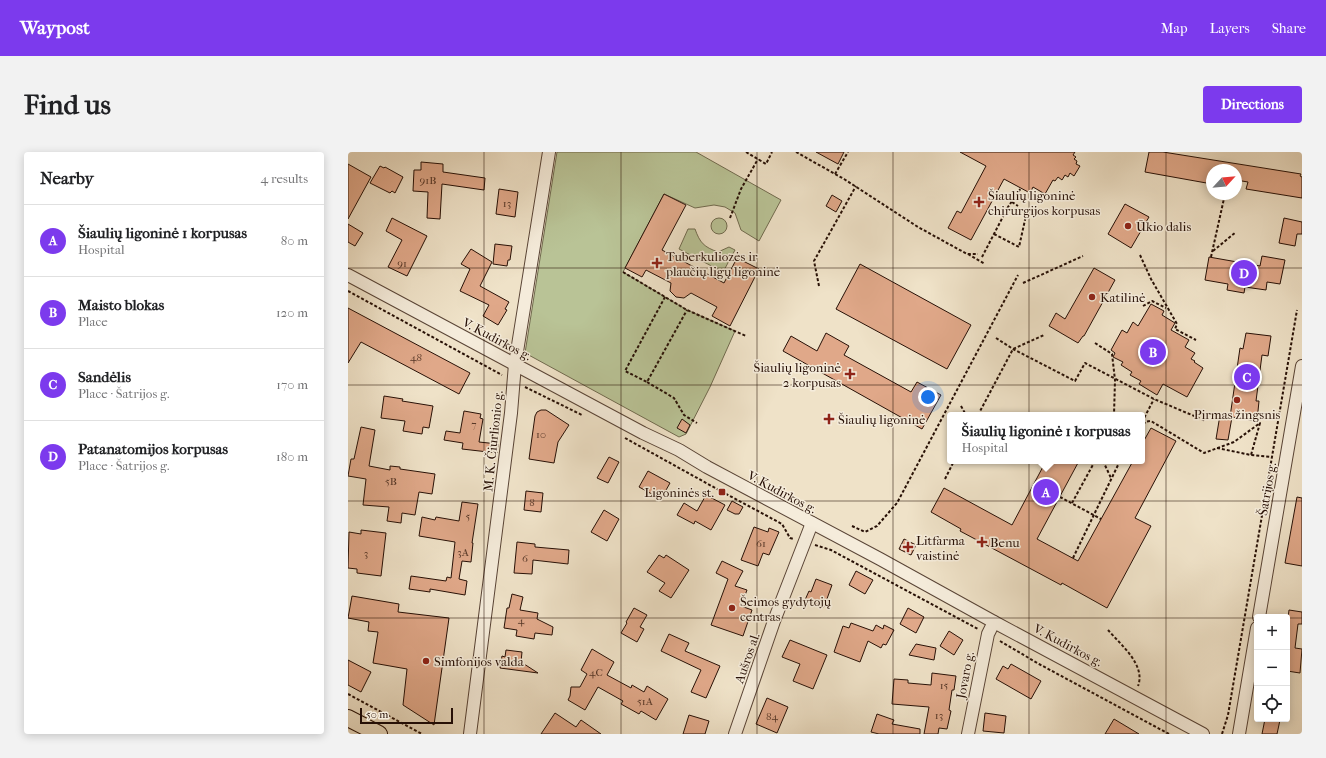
<!DOCTYPE html>
<html lang="en">
<head>
<meta charset="utf-8">
<style>
	body { margin:0; font-family:"IM FELL French Canon",serif; background:#f2f2f2; color:#202124 }
	.controls { position:absolute; right:12px; bottom:12px; display:grid; overflow:hidden; border-radius:4px; box-shadow:0 2px 10px #0003 }
	.controls button { width:36px; height:36px; display:grid; place-items:center; padding:0; border:0; border-bottom:1px solid #e0e0e0; background:#fff; color:#202124; font:20px sans-serif }
	.compass { position:absolute; left:858px; top:12px; width:36px; height:36px; border-radius:50%; background:#fff; box-shadow:0 2px 10px #0003; rotate:64deg }
	.scale { position:absolute; left:12px; bottom:10px; width:93px; box-sizing:border-box; padding-left:4px; border:2px solid #271006; border-top:0; font-size:11px; line-height:14px; white-space:nowrap; color:#271006; -webkit-text-stroke:3px #f5ecdb; paint-order:stroke }
	.you { position:absolute; left:580px; top:245px; width:14px; height:14px; margin:-10px; border:3px solid #fff; border-radius:50%; background:#1a73e8; box-shadow:0 0 0 6px #1a73e833 }
	.badge { display:grid; place-items:center; width:26px; height:26px; border-radius:50%; background:#7c3aed; color:#fff; font-size:13px; font-weight:700 }
	.pin { position:absolute; translate:-50% -50%; border:2px solid #fff; box-shadow:0 1px 4px #0006 }
	.popup { position:absolute; left:599px; top:260px; width:198px; height:52px; box-sizing:border-box; display:grid; place-content:center; border-radius:4px; background:#fff; filter:drop-shadow(0 1px 3px #0005); font-size:13px; white-space:nowrap; color:#757577 }
	.popup b { font-size:15px; color:#202124 }
	.popup::after { content:''; position:absolute; left:50%; top:100%; margin-left:-8px; border:8px solid transparent; border-top-color:#fff }
	.list { margin:0; padding:0; list-style:none }
	h2 { display:flex; justify-content:space-between; align-items:center; height:52px; margin:0; padding:0 16px; font-size:17px }
	h2 small { font-size:13px; font-weight:400; color:#757577 }
	.list li { display:grid; grid-template-columns:26px 1fr auto; gap:12px; align-items:center; box-sizing:border-box; height:72px; padding:0 16px; border-top:1px solid #e0e0e0 }
	.list b { display:block; font-size:15px; white-space:nowrap }
	.list p { margin:0; font-size:13px; white-space:nowrap; color:#757577 }
	.list em { font-size:13px; font-style:normal; color:#757577 }
	.icon { flex:none; width:22px; height:22px; fill:none; stroke:currentColor; stroke-width:2; stroke-linecap:round; stroke-linejoin:round }
	.map { position:relative; flex:none; width:954px; height:582px; overflow:hidden; border-radius:4px }
	header { display:flex; align-items:center; gap:24px; box-sizing:border-box; height:56px; padding:0 20px; background:#7c3aed; color:#fff }
	header strong { font-size:19px }
	nav { display:flex; gap:22px; margin-inline-start:auto; font-size:14px }
	.intro { display:flex; align-items:center; justify-content:space-between; box-sizing:border-box; height:96px; padding:0 24px }
	h1 { margin:0; font-size:28px }
	.button { padding:10px 18px; border-radius:4px; background:#7c3aed; color:#fff; font-size:14px; font-weight:700 }
	main { display:flex; gap:24px; padding:0 24px }
	aside { flex:1; background:#fff; border-radius:4px; box-shadow:0 2px 10px #0003 }
	.map>svg:first-child { display:block }
	.green { fill:#b9c396; stroke:#706a4e }
	.building { fill:#e0a889; stroke:#271006 }
	.lines { fill:none; stroke-linecap:round; stroke-linejoin:round }
	.minor-casing { stroke:#594436; stroke-width:14 }
	.major-casing { stroke:#271006; stroke-width:18 }
	.path { stroke:#271006; stroke-width:2; stroke-dasharray:3 2; stroke-linecap:butt }
	.minor { stroke:#f5ecdb; stroke-width:12 }
	.major { stroke:#efe2c8; stroke-width:16 }
	.grid { fill:none; stroke:#271006; stroke-width:1; stroke-opacity:0.55 }
	.poi-dot { fill:#8f2418; stroke:#f5ecdb; stroke-width:1.5 }
	.labels { text-anchor:middle; dominant-baseline:central; stroke-width:3; stroke-linejoin:round; paint-order:stroke }
	.number-label { font-size:11px; fill:#553627 }
	.poi-label { font-size:13px; fill:#271006; stroke:#f5ecdb; text-anchor:start }
	.street-label { font-size:13px; fill:#271006; stroke:#f5ecdb }
</style>
</head>
<body>
<header>
<strong>Waypost</strong>
<nav><a>Map</a><a>Layers</a><a>Share</a></nav>
</header>
<div class="intro"><h1>Find us</h1><a class="button">Directions</a></div>
<main>
<aside>
<h2>Nearby<small>4 results</small></h2>
<ul class="list">
<li><span class="badge">A</span><div><b>Šiaulių ligoninė 1 korpusas</b><p>Hospital</p></div><em>80 m</em></li>
<li><span class="badge">B</span><div><b>Maisto blokas</b><p>Place</p></div><em>120 m</em></li>
<li><span class="badge">C</span><div><b>Sandėlis</b><p>Place · Šatrijos g.</p></div><em>170 m</em></li>
<li><span class="badge">D</span><div><b>Patanatomijos korpusas</b><p>Place · Šatrijos g.</p></div><em>180 m</em></li>
</ul>
</aside>
<div class="map">
<svg width="954" height="582" viewBox="0 0 954 582">
	<rect width="100%" height="100%" fill="#efe2c8"/>
	<filter id="stains"><feTurbulence type="fractalNoise" baseFrequency=".005" numOctaves="4"/><feColorMatrix values="0 0 0 0 .2 0 0 0 0 .09 0 0 0 0 .02 0 0 0 .5 -.17"/></filter>
	<radialGradient id="worn" r=".72"><stop offset=".6" stop-color="#630" stop-opacity="0"/><stop offset="1" stop-color="#630" stop-opacity=".3"/></radialGradient>
	<g class="green">
		<path d="M209,0H348L433,48L411,89L393,78L387,61L377,55L366,53L347,56L316,42L275,120L339,158L387,179L362,235L338,282L331,285L177,201Z"/>
		<circle cx="371" cy="74" r="8"/>
		<path d="M340,77H347C352,91 356,95 370,100L381,95L387,98L375,120L331,97Z"/>
	</g>
	<g class="building">
		<path d="M468,0H496L490,12Z"/>
		<path d="M612,0H727L725,3L728,5L726,7L729,9L728,12L732,14L726,24L722,21L720,25L717,23L714,28L710,25L707,29L705,28L697,42L685,35L682,41L656,27L623,88L600,76L609,59L613,61L638,14Z"/>
		<path d="M801,0H815L953,22L952,24L954,25V46L898,37L900,30L888,28V18H864V32L797,20Z"/>
		<path d="M73,10L95,12V20L137,26L136,38L94,32L92,67L79,66L80,40L65,39L66,18H73Z"/>
		<path d="M0,12L23,25L0,67Z"/>
		<path d="M32,14L36,16L37,15L55,25L47,41L44,39L42,41L22,31Z"/>
		<path d="M151,37L170,40L167,65L148,62Z"/>
		<path d="M316,42L338,53L314,98L376,131L389,106L411,117L382,174L364,164L369,155L343,141L336,146L328,145L322,139L323,131L298,118L294,125L277,116Z"/>
		<path d="M484,43L494,49L488,60L478,54Z"/>
		<path d="M777,52L801,65L783,96L760,82Z"/>
		<path d="M44,66L79,84L59,124L40,115L54,88L38,79Z"/>
		<path d="M936,66L954,70V82H949L947,94L931,91Z"/>
		<path d="M0,72L15,81L7,94L0,90Z"/>
		<path d="M147,92L164,94L162,108H160L159,114L145,112Z"/>
		<path d="M123,97L144,110L132,134L161,150L157,157L159,158L150,173L135,164L141,153L112,139L122,117L113,112Z"/>
		<path d="M914,104L937,108L932,132L919,130L918,138L897,135L896,141L879,138L880,132L857,128L861,105L912,114Z"/>
		<path d="M512,112L623,173L599,217L488,157Z"/>
		<path d="M746,116L767,128L736,184H735L730,191L701,174L708,161L717,167Z"/>
		<path d="M803,152L816,159L814,163L827,171L823,178L841,188L837,195L847,201L843,207L847,209L846,210L855,216L839,245L815,232L809,243L791,232L793,229L782,223L784,220L773,213L775,210L765,205L767,201L763,198L774,178L779,181L785,170L790,174Z"/>
		<path d="M0,156L122,221L111,242L13,190L0,211Z"/>
		<path d="M478,181L501,194L496,203L563,240L569,230L593,243L574,277L435,199L443,184L469,199Z"/>
		<path d="M898,181L923,184L920,204L914,203L908,249H911L909,269L884,265L880,288L868,287L872,263L882,265L892,196L895,197Z"/>
		<path d="M36,244L55,247L54,249L85,254L81,276L75,275L74,282L55,279L57,269L33,266Z"/>
		<path d="M193,258H198L221,273L210,290L206,311L181,307L187,264L189,260Z"/>
		<path d="M116,259L133,262L132,266L135,267L131,290L150,292L149,301L114,297L115,291L96,288L98,279L112,281Z"/>
		<path d="M334,267L342,273L338,281L329,276Z"/>
		<path d="M13,275L27,278L21,314L42,318V314L52,315V317L87,322L84,342L71,340L67,363L54,361L53,371L39,369L41,355L15,353L18,327L0,324L3,307H6Z"/>
		<path d="M803,276L828,289L787,366L803,374L759,456L714,431L713,433L612,379L613,377L583,360L596,336L664,373L698,309H731L689,387L730,409L785,309H794V292Z"/>
		<path d="M261,305L271,310L260,331L249,326Z"/>
		<path d="M300,319L322,331L313,347L291,335Z"/>
		<path d="M178,339L195,341L193,360L176,358Z"/>
		<path d="M358,343L377,353L363,378L347,369L346,372L329,363L336,351L349,359Z"/>
		<path d="M949,345L954,346V414L937,411Z"/>
		<path d="M384,349L395,355L391,362H387L379,358Z"/>
		<path d="M114,350L130,352L124,391H125L123,410L114,409L111,427L119,429L117,443L82,437V440L61,437L63,424L98,429L99,425L103,426L107,390L71,384L74,365L87,368L88,365L111,369Z"/>
		<path d="M256,358L271,367L259,389L243,380Z"/>
		<path d="M406,375L420,380L421,376L431,380L421,403L415,401L410,414L393,408Z"/>
		<path d="M13,378L38,381L33,424L9,421V417L0,416L1,380L13,382Z"/>
		<path d="M556,387L568,393L563,403L551,397Z"/>
		<path d="M169,390L187,392V395L221,398L220,412L185,408L184,422L166,421Z"/>
		<path d="M311,403L316,406L318,403L341,418L323,446L311,439L317,431L299,420Z"/>
		<path d="M374,409L395,419L387,434L399,438L393,454L404,458L395,484L363,473L380,427L368,421Z"/>
		<path d="M508,419L525,428L517,442L501,433Z"/>
		<path d="M468,427L484,433L476,455L457,448L461,439L463,440Z"/>
		<path d="M164,442L175,445L172,458L190,461L189,467L205,475L204,483L187,481L186,487L168,484L169,478L156,476L159,456H161Z"/>
		<path d="M4,444L51,452L50,460L101,466L86,573L55,553L59,517L25,511L30,480L20,479L21,470L0,466Z"/>
		<path d="M286,456L299,463L292,475L296,477L289,490L273,481L279,471L278,470Z"/>
		<path d="M560,456L576,465L568,481L552,472Z"/>
		<path d="M941,458L954,460V472H950L947,496L954,497L952,521L939,519V466H940Z"/>
		<path d="M503,471L525,479L528,473L535,477L536,473L546,478L538,493L535,492L533,496L520,489L512,510L486,500L495,474L501,476Z"/>
		<path d="M601,479L615,488L606,503L592,494Z"/>
		<path d="M321,482L341,491L337,499L372,514L358,546L343,540L353,518L313,499Z"/>
		<path d="M442,488L479,503L465,537L445,529L452,512L434,505Z"/>
		<path d="M568,492L588,496L586,508L561,503Z"/>
		<path d="M244,497L266,510L259,523L283,536L284,533L296,540L299,534L320,547L308,568L293,559L291,562L273,552L275,549L250,535L237,558L220,548L222,544L223,535H232L239,522L233,518Z"/>
		<path d="M158,498L174,500L173,510L190,521L152,516L154,504L157,505Z"/>
		<path d="M0,508L23,520L13,540L0,533Z"/>
		<path d="M663,512L693,529L683,547L648,527L655,514L660,517Z"/>
		<path d="M584,521L608,524L606,538H604L601,558L603,559L599,577L591,576L590,582H576L581,555L544,552L546,527L560,528V531L583,533Z"/>
		<path d="M419,546L440,555L429,581L408,572Z"/>
		<path d="M207,561L228,575L233,568L253,582H193Z"/>
		<path d="M637,561L658,564L656,581L635,579Z"/>
		<path d="M529,562L546,568L544,572L572,577V582H531L523,580Z"/>
		<path d="M341,563L361,569L357,582H335Z"/>
		<path d="M766,567L791,582H757Z"/>
		<path d="M917,567L932,568L929,582H914Z"/>
	</g>
	<g class="lines">
		<defs>
			<g id="minor">
				<path d="M0,123L295,281L331,298L359,315L532,407L646,470L855,582"/>
				<path d="M911,465L954,214"/>
				<path d="M122,582L163,261L167,212L201,0"/>
				<path d="M387,582L426,469L464,371"/>
				<path d="M620,582L640,482L646,470"/>
				<path d="M891,582L909,476"/>
			</g>
			<path id="major" d="M0,566L31,582"/>
		</defs>
		<use href="#minor" class="minor-casing"/>
		<use href="#major" class="major-casing"/>
		<g class="path">
			<path d="M398,0L418,12L424,0"/>
			<path d="M448,0L496,27L570,75L619,102H630"/>
			<path d="M487,22L500,0"/>
			<path d="M664,50L670,54"/>
			<path d="M382,66L393,37L410,7"/>
			<path d="M646,82L671,95L679,59"/>
			<path d="M865,99L888,80"/>
			<path d="M620,102L637,112"/>
			<path d="M792,103L803,127L829,172L827,177L848,188"/>
			<path d="M634,105L660,55L673,36"/>
			<path d="M863,105L877,42"/>
			<path d="M275,120L339,158L398,184"/>
			<path d="M675,131L735,104"/>
			<path d="M471,134L466,109L508,34"/>
			<path d="M0,139L154,223"/>
			<path d="M317,145L277,219L299,230L339,158"/>
			<path d="M795,154L804,149L818,156"/>
			<path d="M648,186L665,197L727,229L737,211L806,247L858,269"/>
			<path d="M747,191L764,202L767,228L766,263"/>
			<path d="M299,230L326,246L336,263L349,271"/>
			<path d="M177,235L234,263"/>
			<path d="M613,254L618,263"/>
			<path d="M630,263L665,197L696,183"/>
			<path d="M794,270L803,269L856,301L886,290L912,271L903,303"/>
			<path d="M794,270L806,247"/>
			<path d="M794,276L797,270"/>
			<path d="M277,286L369,337L434,372L442,386L446,387"/>
			<path d="M869,296L903,303L923,305"/>
			<path d="M755,309L763,326"/>
			<path d="M597,327L606,309"/>
			<path d="M712,345L753,367"/>
			<path d="M724,351L747,309"/>
			<path d="M504,374L517,380L529,374L549,351L670,123"/>
			<path d="M467,393L483,398L630,477"/>
			<path d="M725,406L772,309"/>
			<path d="M760,478C773,493 798,513 790,534"/>
			<path d="M652,489L691,512L821,582"/>
			<path d="M0,542L74,582"/>
			<path d="M874,582L880,563L949,158"/>
		</g>
		<use href="#minor" class="minor"/>
		<use href="#major" class="major"/>
	</g>
	<path class="grid" d="M136,0V582M273,0V582M409,0V582M545,0V582M681,0V582M818,0V582M0,116H954M0,233H954M0,349H954M0,466H909M939,466H954"/>
	<g class="poi-dot">
		<path d="M629 44h4v4h4v4h-4v4h-4v-4h-4v-4h4z"/>
		<circle cx="780" cy="74" r="4"/>
		<path d="M307 105h4v4h4v4h-4v4h-4v-4h-4v-4h4z"/>
		<circle cx="744" cy="145" r="4"/>
		<path d="M500 216h4v4h4v4h-4v4h-4v-4h-4v-4h4z"/>
		<circle cx="889" cy="248" r="4"/>
		<path d="M479 261h4v4h4v4h-4v4h-4v-4h-4v-4h4z"/>
		<rect x="370" y="336" width="8" height="8" rx="2"/>
		<path d="M632 384h4v4h4v4h-4v4h-4v-4h-4v-4h4z"/>
		<path d="M558 389h4v4h4v4h-4v4h-4v-4h-4v-4h4z"/>
		<circle cx="384" cy="456" r="4"/>
		<circle cx="78" cy="509" r="4"/>
	</g>
	<g class="labels">
		<g class="number-label">
			<text x="80" y="28">91B</text>
			<text x="159" y="51">13</text>
			<text x="54" y="111">91</text>
			<text x="68" y="205">48</text>
			<text x="126" y="272">7</text>
			<text x="193" y="282">10</text>
			<text x="43" y="329">5B</text>
			<text x="184" y="350">8</text>
			<text x="120" y="364">5</text>
			<text x="413" y="391">61</text>
			<text x="115" y="400">3A</text>
			<text x="18" y="401">3</text>
			<text x="177" y="406">6</text>
			<text x="173" y="468">4</text>
			<text x="248" y="520">4C</text>
			<text x="596" y="533">15</text>
			<text x="297" y="549">51A</text>
			<text x="591" y="563">13</text>
			<text x="424" y="564">84</text>
		</g>
		<g class="poi-label">
			<text x="640" y="43">Šiaulių ligoninė<tspan x="640" dy="15">chirurgijos korpusas</tspan></text>
			<text x="788" y="74">Ūkio dalis</text>
			<text x="318" y="104">Tuberkuliozės ir<tspan x="318" dy="15">plaučių ligų ligoninė</tspan></text>
			<text x="752" y="145">Katilinė</text>
			<text x="493" y="215" text-anchor="end">Šiaulių ligoninė<tspan x="493" dy="15">2 korpusas</tspan></text>
			<text x="889" y="262" text-anchor="middle">Pirmas žingsnis</text>
			<text x="490" y="267">Šiaulių ligoninė</text>
			<text x="366" y="340" text-anchor="end">Ligoninės st.</text>
			<text x="568" y="388">Litfarma<tspan x="568" dy="15">vaistinė</tspan></text>
			<text x="642" y="390">Benu</text>
			<text x="392" y="449">Šeimos gydytojų<tspan x="392" dy="15">centras</tspan></text>
			<text x="86" y="509">Simfonijos valda</text>
		</g>
		<g class="street-label">
			<text transform="translate(149 187) rotate(28)">V. Kudirkos g.</text>
			<text transform="translate(145 289) rotate(-84)">M. K. Čiurlionio g.</text>
			<text transform="translate(919 337) rotate(-80)">Šatrijos g.</text>
			<text transform="translate(434 340) rotate(28)">V. Kudirkos g.</text>
			<text transform="translate(720 493) rotate(28)">V. Kudirkos g.</text>
			<text transform="translate(399 506) rotate(-71)">Aušros al.</text>
			<text transform="translate(617 523) rotate(-79)">Jovaro g.</text>
		</g>
	</g>
	<rect width="100%" height="100%" filter="url(#stains)"/>
	<rect width="100%" height="100%" fill="url(#worn)"/>
</svg>
<div class="controls">
<button>+</button>
<button>−</button>
<button><svg class="icon" aria-label="locate" viewBox="0 0 24 24"><circle cx="12" cy="12" r="6"/><path d="M12 2v4M12 18v4M2 12h4M18 12h4"/></svg></button>
</div>
<svg class="compass" viewBox="-18 -18 36 36"><path d="M0-13l5 13h-10z" fill="#e53935"/><path d="M0 13l5-13h-10z" fill="#757577"/></svg>
<div class="scale">50 m</div>
<div class="you"></div>
<div class="pin badge" style="left:698px;top:340px">A</div>
<div class="popup"><b>Šiaulių ligoninė 1 korpusas</b>Hospital</div>
<div class="pin badge" style="left:805px;top:200px">B</div>
<div class="pin badge" style="left:899px;top:225px">C</div>
<div class="pin badge" style="left:896px;top:121px">D</div>
</div>
</main>
</body>
</html>
